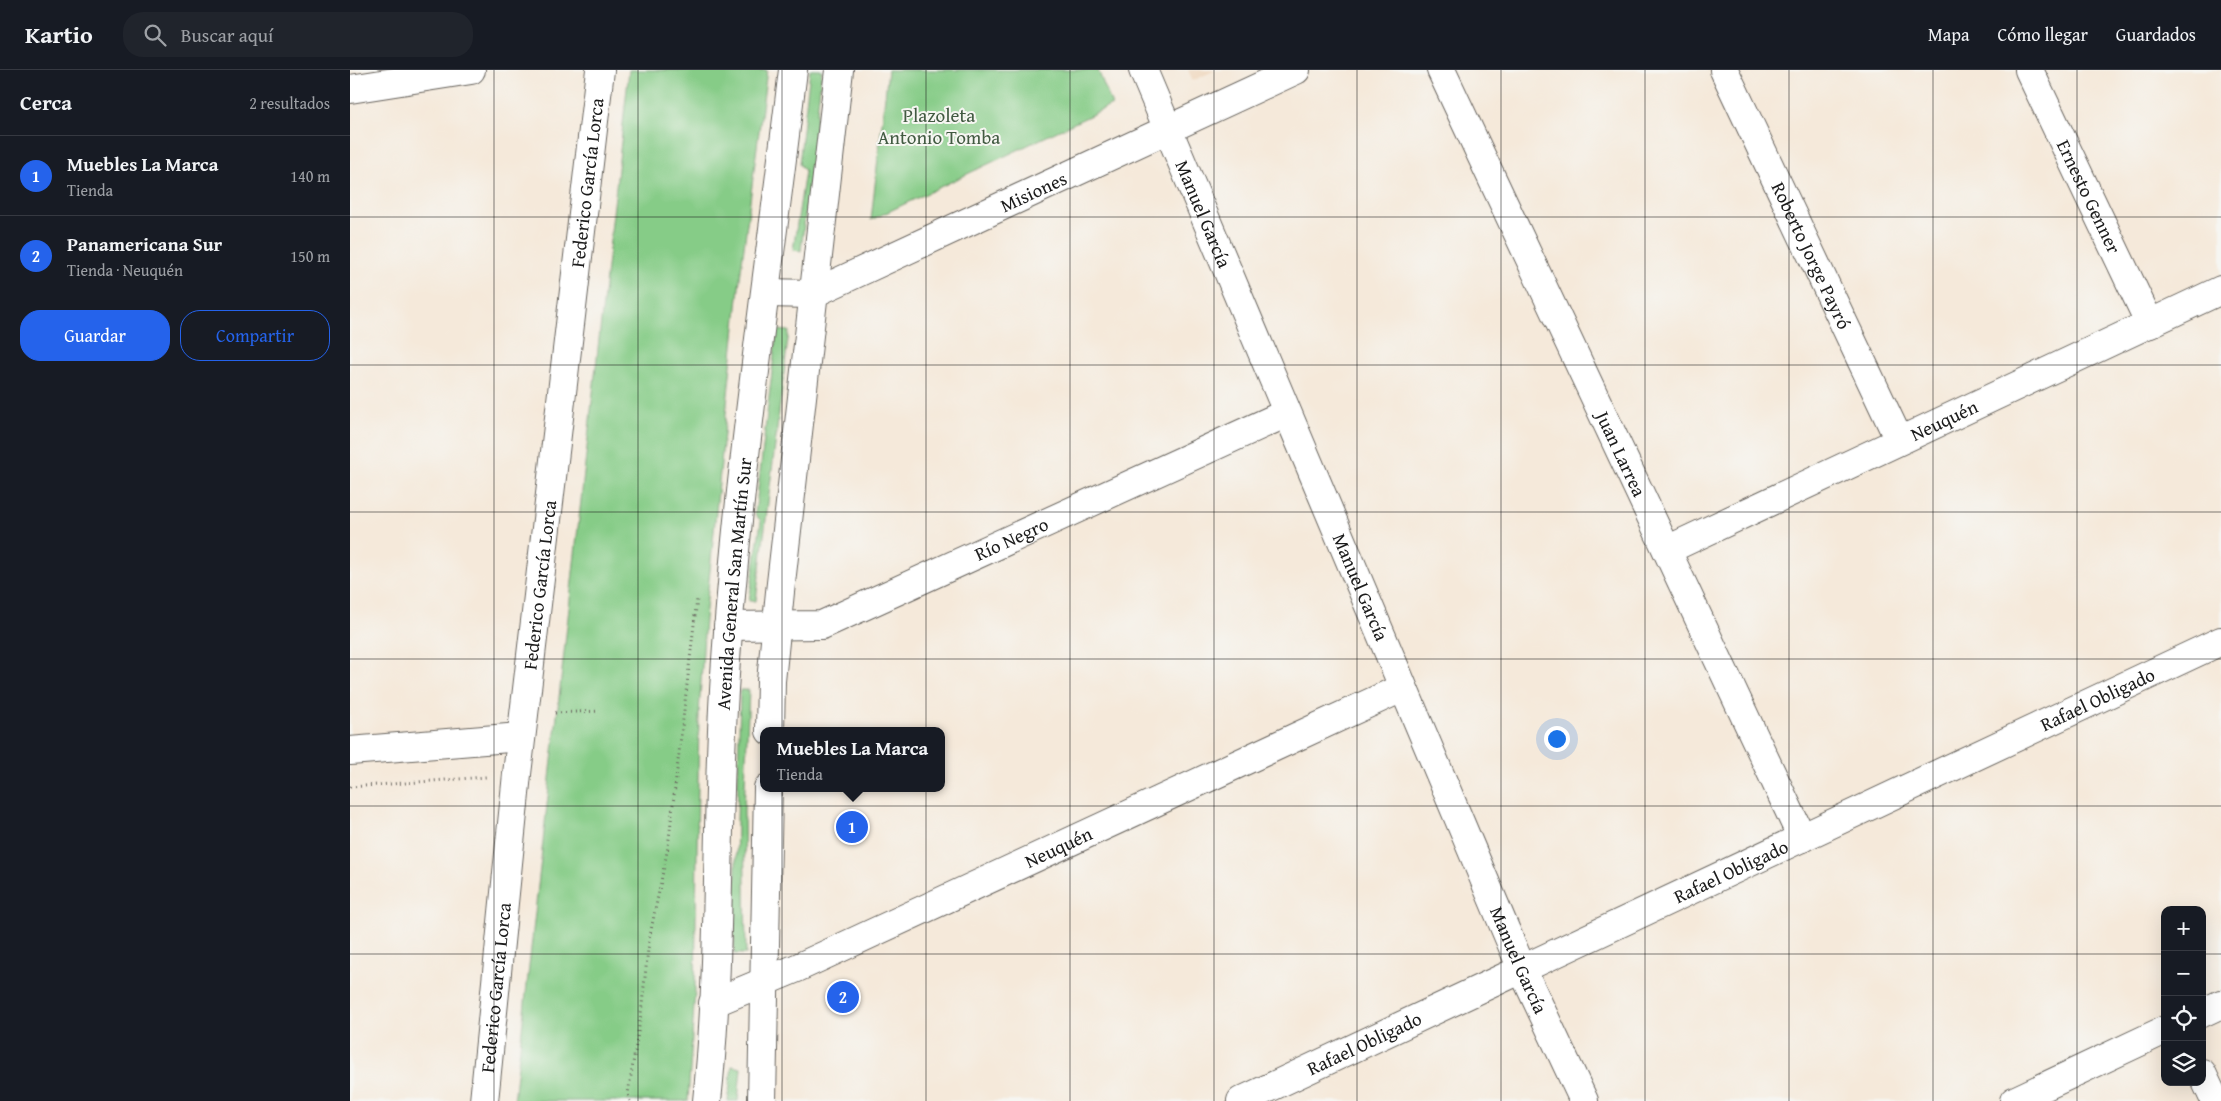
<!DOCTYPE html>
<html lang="es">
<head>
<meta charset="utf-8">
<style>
	body { margin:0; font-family:"Gentium Book Plus",serif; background:#20242c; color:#f1f3f6 }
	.controls { position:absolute; right:15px; bottom:15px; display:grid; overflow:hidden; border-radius:10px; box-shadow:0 5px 20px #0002 }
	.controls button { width:45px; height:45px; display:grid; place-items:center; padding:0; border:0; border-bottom:1px solid #363941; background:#171b24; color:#f1f3f6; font:25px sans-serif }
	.you { position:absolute; left:1206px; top:668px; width:18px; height:18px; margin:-12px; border:4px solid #fff; border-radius:50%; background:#1a73e8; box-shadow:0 0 0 8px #1a73e833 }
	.badge { display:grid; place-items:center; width:32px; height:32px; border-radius:50%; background:#2563eb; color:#fff; font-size:16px; font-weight:700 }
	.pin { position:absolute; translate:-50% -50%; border:2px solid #fff; box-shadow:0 1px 5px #0006 }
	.popup { position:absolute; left:410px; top:657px; width:185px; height:65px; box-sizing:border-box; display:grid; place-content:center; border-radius:10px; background:#171b24; filter:drop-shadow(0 1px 4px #0005); font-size:16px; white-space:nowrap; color:#9ea1a6 }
	.popup b { font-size:19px; color:#f1f3f6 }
	.popup::after { content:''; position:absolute; left:50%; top:100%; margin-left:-10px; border:10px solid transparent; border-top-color:#171b24 }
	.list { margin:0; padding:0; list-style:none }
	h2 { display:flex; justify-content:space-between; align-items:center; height:65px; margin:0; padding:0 20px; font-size:21px }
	h2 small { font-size:16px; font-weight:400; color:#9ea1a6 }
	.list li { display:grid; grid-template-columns:32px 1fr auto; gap:15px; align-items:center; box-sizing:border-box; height:80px; padding:0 20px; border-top:1px solid #363941 }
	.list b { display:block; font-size:19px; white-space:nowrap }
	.list p { margin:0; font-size:16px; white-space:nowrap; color:#9ea1a6 }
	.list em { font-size:16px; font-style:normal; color:#9ea1a6 }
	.actions { display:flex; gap:10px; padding:15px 20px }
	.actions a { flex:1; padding:11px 0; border:1px solid #2563eb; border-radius:20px; text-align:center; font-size:18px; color:#2563eb }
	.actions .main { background:#2563eb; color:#fff }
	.icon { flex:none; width:28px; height:28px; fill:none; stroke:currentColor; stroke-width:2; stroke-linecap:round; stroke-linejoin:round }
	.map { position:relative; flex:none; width:1871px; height:1031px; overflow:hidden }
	header { display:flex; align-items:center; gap:30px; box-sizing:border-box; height:70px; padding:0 25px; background:#171b24; border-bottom:1px solid #363941 }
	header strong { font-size:24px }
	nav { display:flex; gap:28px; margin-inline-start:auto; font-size:18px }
	.search { width:350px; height:45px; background:#20242c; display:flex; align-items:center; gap:12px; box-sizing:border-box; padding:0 18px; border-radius:20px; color:#9ea1a6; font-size:19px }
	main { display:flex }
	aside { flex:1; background:#171b24 }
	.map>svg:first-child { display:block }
	.built { fill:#efd6bb }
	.green { fill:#86cc87; stroke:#517452 }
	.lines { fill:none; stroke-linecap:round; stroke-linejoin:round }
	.minor-casing { stroke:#68645e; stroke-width:30 }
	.tertiary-casing { stroke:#68645e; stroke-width:30 }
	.primary-casing { stroke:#68645e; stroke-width:30 }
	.path { stroke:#68645e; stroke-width:3; stroke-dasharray:1 4; stroke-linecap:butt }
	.minor { stroke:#fff; stroke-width:28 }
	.tertiary { stroke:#fff; stroke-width:28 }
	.primary { stroke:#fff; stroke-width:28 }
	.grid { fill:none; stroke:#1c1c1c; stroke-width:1; stroke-opacity:0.55 }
	.labels { text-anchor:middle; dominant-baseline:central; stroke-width:4; stroke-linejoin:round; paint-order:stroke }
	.park-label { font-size:19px; fill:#415a41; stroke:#f6f6f2 }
	.street-label { font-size:19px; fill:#1c1c1c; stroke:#f6f6f2 }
</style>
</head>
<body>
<header>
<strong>Kartio</strong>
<div class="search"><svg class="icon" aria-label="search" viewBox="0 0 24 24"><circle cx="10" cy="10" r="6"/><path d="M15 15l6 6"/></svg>Buscar aquí</div>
<nav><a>Mapa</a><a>Cómo llegar</a><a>Guardados</a></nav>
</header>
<main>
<aside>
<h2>Cerca<small>2 resultados</small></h2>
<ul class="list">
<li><span class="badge">1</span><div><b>Muebles La Marca</b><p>Tienda</p></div><em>140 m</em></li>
<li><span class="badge">2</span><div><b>Panamericana Sur</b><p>Tienda · Neuquén</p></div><em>150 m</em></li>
</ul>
<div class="actions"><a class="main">Guardar</a><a>Compartir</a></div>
</aside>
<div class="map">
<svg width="1871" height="1031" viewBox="0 0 1871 1031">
	<rect width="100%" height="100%" fill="#f6f6f2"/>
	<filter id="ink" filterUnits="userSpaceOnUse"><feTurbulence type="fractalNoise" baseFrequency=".02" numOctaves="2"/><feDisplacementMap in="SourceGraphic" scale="10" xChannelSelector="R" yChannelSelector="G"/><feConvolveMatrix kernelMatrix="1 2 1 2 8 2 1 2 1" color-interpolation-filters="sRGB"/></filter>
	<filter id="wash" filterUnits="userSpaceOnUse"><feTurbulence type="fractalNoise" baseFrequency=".0096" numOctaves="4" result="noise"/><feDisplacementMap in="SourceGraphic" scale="20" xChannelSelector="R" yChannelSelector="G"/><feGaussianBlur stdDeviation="1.12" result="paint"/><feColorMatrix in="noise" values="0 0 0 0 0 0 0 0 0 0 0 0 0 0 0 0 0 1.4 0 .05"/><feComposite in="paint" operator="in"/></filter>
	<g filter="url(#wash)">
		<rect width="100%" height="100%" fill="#f5e9da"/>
		<path class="built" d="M838,0H865L843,11Z"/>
		<g class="green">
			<path d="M279,0H417L390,208L355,549L349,644L345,920L338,1031H164Z"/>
			<path d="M460,0H472L451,181L443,180L455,101L449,94Z"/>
			<path d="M538,0H748L762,35L521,150Z"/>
			<path d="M427,260L439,261L406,531H399L411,451L405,444Z"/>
			<path d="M390,620H399L394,741L396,884H384Z"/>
			<path d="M382,996L391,998L388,1031H378Z"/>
		</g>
	</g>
	<g filter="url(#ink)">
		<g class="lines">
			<defs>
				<g id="minor">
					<path id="s1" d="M1091,0L1452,768"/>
					<path id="s2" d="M1374,0L1549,370"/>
					<path id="s3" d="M1679,0L1800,254"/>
					<path d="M0,19L121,0"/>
					<path id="s4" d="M416,223L462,224L946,0"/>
					<path id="s5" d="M1317,480L1871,220"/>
					<path id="s6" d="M378,556L472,555L937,343"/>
					<path d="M0,681L171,667"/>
					<path id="s7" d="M363,933L447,898L1052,618"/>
					<path d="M1852,943L1871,934"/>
					<path d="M1852,1003L1865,1031"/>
					<path id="s8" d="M134,1031L167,704L250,0"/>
					<path id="s9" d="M891,1031L1871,571"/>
					<path d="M1664,1031L1815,960"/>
				</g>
				<g id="tertiary">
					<path id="s10" d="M793,0L1172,899L1234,1031"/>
				</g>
				<g id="primary">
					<path d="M420,661L421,611L430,522L489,0"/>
					<path id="s11" d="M357,1031C372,890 365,746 375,605C388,402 419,201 443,0"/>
					<path d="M412,1031L418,718"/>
				</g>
			</defs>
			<use href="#minor" class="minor-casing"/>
			<use href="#tertiary" class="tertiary-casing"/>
			<use href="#primary" class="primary-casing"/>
			<g class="path">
				<path d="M205,643L249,641"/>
				<path d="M0,717L136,707"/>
				<path d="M280,1031L278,1024L291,944L299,870L318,777L347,529"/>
			</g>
			<use href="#minor" class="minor"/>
			<use href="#tertiary" class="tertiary"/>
			<use href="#primary" class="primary"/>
		</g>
	</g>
	<path class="grid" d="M144,0V1031M288,0V1031M432,0V1031M576,0V1031M720,0V1031M864,0V1031M1007,0V1031M1151,0V1031M1295,0V1031M1439,0V1031M1583,0V1031M1727,0V1031M0,147H1871M0,295H1871M0,442H1871M0,589H1871M0,736H1871M0,884H1815M1852,884H1871"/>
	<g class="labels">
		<g class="park-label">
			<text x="589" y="45">Plazoleta<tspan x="589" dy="22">Antonio Tomba</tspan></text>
		</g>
		<g class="street-label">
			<text stroke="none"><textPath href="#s8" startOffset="924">Federico García Lorca</textPath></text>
			<text stroke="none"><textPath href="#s4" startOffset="290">Misiones</textPath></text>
			<text stroke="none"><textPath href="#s3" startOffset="140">Ernesto Genner</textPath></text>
			<text stroke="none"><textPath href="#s10" startOffset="156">Manuel García</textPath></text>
			<text stroke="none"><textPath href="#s2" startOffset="205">Roberto Jorge Payró</textPath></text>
			<text stroke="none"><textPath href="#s5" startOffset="306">Neuquén</textPath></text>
			<text stroke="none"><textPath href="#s1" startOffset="424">Juan Larrea</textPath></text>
			<text stroke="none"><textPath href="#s6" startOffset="302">Río Negro</textPath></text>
			<text stroke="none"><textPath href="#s11" startOffset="518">Avenida General San Martín Sur</textPath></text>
			<text stroke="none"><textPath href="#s8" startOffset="519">Federico García Lorca</textPath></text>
			<text stroke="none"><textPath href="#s10" startOffset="561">Manuel García</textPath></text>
			<text stroke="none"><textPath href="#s9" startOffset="946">Rafael Obligado</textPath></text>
			<text stroke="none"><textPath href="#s7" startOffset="379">Neuquén</textPath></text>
			<text stroke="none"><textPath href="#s9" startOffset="541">Rafael Obligado</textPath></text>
			<text stroke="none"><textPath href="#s10" startOffset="966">Manuel García</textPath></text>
			<text stroke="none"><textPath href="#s8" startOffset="114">Federico García Lorca</textPath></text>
			<text stroke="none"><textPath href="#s9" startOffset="136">Rafael Obligado</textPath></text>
		</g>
	</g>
</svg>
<div class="controls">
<button>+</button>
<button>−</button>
<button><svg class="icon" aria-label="locate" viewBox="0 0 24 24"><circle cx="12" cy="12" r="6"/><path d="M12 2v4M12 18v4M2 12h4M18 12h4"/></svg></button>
<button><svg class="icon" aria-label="layers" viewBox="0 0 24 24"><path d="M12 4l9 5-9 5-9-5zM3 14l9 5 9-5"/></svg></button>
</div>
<div class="you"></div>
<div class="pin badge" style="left:502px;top:757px">1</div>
<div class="popup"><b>Muebles La Marca</b>Tienda</div>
<div class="pin badge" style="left:493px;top:927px">2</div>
</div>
</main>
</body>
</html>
